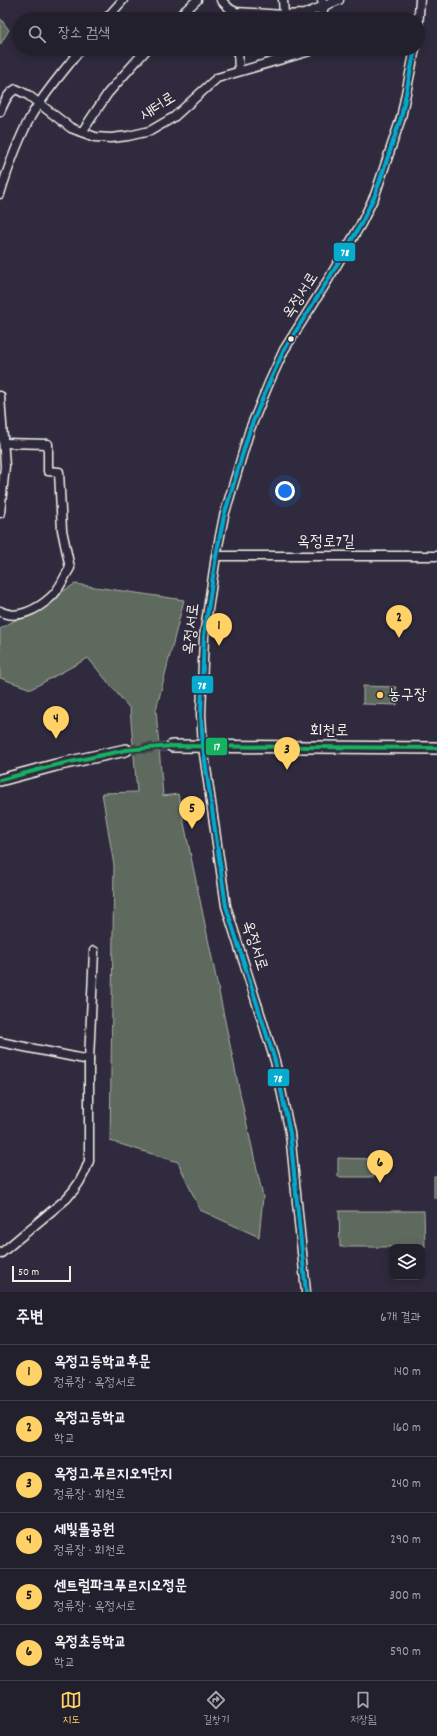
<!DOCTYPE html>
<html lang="ko">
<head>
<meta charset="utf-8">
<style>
	body { margin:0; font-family:Dekko,"Poor Story",sans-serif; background:#2b2836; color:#f1f3f6 }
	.controls { position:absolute; right:12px; bottom:12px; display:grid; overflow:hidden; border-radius:8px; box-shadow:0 2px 10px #0003 }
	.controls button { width:36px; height:36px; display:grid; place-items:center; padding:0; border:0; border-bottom:1px solid #403e4a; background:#23202e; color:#f1f3f6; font:20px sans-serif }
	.scale { position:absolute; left:12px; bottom:10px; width:59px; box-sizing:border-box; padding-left:4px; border:2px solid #f4f1e8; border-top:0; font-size:11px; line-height:14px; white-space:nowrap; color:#f4f1e8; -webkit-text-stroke:3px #2f2a3d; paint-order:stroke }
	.you { position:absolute; left:285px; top:491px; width:14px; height:14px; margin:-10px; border:3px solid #fff; border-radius:50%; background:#1a73e8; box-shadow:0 0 0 6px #1a73e833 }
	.badge { display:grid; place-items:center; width:26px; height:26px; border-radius:50%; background:#ffd166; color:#111; font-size:13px; font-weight:700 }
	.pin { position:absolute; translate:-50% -33px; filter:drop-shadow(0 1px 2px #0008) }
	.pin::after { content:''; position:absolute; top:21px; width:14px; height:12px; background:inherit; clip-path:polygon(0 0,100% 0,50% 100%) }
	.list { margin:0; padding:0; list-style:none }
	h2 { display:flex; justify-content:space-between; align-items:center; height:52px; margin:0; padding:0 16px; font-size:17px }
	h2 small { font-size:13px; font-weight:400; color:#a3a3aa }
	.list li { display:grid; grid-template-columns:26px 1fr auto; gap:12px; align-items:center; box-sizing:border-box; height:56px; padding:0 16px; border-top:1px solid #403e4a }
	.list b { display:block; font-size:15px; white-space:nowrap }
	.list p { margin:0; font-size:13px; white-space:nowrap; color:#a3a3aa }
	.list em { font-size:13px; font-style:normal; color:#a3a3aa }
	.icon { flex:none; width:22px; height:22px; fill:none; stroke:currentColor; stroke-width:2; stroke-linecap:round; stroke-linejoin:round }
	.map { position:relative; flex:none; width:437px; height:1292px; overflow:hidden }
	.search { position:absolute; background:#23202e; box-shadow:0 2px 10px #0003; left:12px; right:12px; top:12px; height:44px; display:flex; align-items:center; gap:10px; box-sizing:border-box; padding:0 14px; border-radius:22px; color:#a3a3aa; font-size:15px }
	.sheet { height:388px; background:#23202e }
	nav { display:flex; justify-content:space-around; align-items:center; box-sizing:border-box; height:56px; border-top:1px solid #403e4a; background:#23202e; font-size:11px; color:#a3a3aa }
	nav a { display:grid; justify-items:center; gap:2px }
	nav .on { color:#ffd166 }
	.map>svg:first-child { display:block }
	.green { fill:#5f6a5f; stroke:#aaaea4 }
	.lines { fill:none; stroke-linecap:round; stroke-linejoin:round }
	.major-tunnel { stroke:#4d4857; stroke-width:11; stroke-dasharray:11 5.5; stroke-linecap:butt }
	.minor-casing { stroke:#f4f1e8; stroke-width:11 }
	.major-casing { stroke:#f4f1e8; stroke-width:14 }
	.minor { stroke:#2f2a3d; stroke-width:8 }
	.major { stroke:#2f2a3d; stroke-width:11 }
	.bus-1-casing { stroke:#2f2a3d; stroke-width:7 }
	.bus-2-casing { stroke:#2f2a3d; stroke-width:7 }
	.bus-1 { stroke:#06acd0; stroke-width:4 }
	.bus-2 { stroke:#13b361; stroke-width:4 }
	.bus-dot { fill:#f4f1e8; stroke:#2f2a3d; stroke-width:1.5 }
	.poi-dot { fill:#ffd166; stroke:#2f2a3d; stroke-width:1.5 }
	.labels { text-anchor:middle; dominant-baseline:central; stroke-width:3; stroke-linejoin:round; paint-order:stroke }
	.street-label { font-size:16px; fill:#f4f1e8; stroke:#2f2a3d }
	.poi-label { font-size:16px; fill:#f4f1e8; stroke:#2f2a3d; text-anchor:start }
	.line-badge { stroke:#2f2a3d; stroke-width:1.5 }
	.badge-label { font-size:11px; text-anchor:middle; font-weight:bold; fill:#fff }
</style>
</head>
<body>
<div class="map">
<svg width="437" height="1292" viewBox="0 0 437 1292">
	<rect width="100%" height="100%" fill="#2f2a3d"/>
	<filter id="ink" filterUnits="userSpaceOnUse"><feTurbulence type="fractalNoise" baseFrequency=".025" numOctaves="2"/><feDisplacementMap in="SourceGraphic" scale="8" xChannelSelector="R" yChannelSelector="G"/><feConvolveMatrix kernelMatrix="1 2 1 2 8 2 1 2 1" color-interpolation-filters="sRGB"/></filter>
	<g filter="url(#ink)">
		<g class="green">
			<path d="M0,18L9,30L0,45Z"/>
			<path d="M75,584L184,600L156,710L163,796L178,794L241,1098L263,1197L259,1237L200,1210L178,1162L110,1141L114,866L102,793L137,792L130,709L88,658L31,689L0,678V629Z"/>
			<path d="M363,686L396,687L397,705L363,704Z"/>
			<path d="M338,1158L375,1159L374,1177H338Z"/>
			<rect x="434" y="1176" width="3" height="22"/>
			<path d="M339,1211H424L425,1247H340Z"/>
		</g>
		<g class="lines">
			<path class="major-tunnel" d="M126,750L172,746"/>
			<defs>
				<g id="minor">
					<path d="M221,0L230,9L236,12L284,15L283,0"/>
					<path d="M284,15L304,14L339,0"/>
					<path d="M106,19L123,0"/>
					<path d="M176,19L197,0"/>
					<path d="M321,19L324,6L322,0"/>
					<path d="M418,28L420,0"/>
					<path d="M238,49L239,71"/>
					<path d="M0,112C4,103 7,94 16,89L28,95L71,128L95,137L111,138L128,136L150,131L174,117L217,78L310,51L311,49"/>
					<path d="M82,132L108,93L147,49"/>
					<path d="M0,194C8,168 18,140 31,116C45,92 64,71 81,49"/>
					<path d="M0,396L5,466L0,513"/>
					<path d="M216,556H437"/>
					<path d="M0,611C16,621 38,609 51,597C59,591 64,577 70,568L62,530L59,472L48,471V444L4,443"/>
					<path d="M0,1042L89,1060"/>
					<path d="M0,1254L66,1199C77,1188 84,1176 89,1161V1060L94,951"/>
					<path d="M306,1292L290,1133L275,1061L226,906L203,747L201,714L204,636L216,556L224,516L250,429L269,383L284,350L328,280L361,224L375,195L401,118L415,49"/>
				</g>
				<g id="major">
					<path d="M172,746L437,748"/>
					<path d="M0,780L56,765L126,750"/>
				</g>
			</defs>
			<use href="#minor" class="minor-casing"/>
			<use href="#major" class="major-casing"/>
			<use href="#minor" class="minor"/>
			<use href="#major" class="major"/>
			<defs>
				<path id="bus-1" d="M306,1292L290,1133L275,1061L226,906L203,747L201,714L204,636L216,556L224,516L250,429L269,383L284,350L328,280L361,224L375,195L401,118L415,49"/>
				<path id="bus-2" d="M0,780L56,765L126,750L172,746L437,748"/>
			</defs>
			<use href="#bus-1" class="bus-1-casing"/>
			<use href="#bus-2" class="bus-2-casing"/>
			<use href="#bus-1" class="bus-1"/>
			<use href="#bus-2" class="bus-2"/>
		</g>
	</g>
	<circle class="bus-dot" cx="291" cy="339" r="3.5"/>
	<circle class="poi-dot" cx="380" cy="695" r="4"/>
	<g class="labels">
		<g class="street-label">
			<text transform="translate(158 107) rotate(-32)">새터로</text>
			<text transform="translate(301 296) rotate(-57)">옥정서로</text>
			<text x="326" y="542">옥정로7길</text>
			<text transform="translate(192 629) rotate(-84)">옥정서로</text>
			<text x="329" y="731">회천로</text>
			<text transform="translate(254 946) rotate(72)">옥정서로</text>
		</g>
		<g class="poi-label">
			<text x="388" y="695">농구장</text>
		</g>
	</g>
	<g class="line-badge">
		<rect x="333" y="242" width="23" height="20" rx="4" fill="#06acd0"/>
		<rect x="191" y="675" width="23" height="19" rx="4" fill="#06acd0"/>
		<rect x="205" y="737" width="23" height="19" rx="4" fill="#13b361"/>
		<rect x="267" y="1068" width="23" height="19" rx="4" fill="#06acd0"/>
	</g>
	<g class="badge-label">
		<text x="345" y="256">78</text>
		<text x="202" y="689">78</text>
		<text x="217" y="750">17</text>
		<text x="278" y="1082">78</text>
	</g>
</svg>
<div class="controls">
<button><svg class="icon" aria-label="layers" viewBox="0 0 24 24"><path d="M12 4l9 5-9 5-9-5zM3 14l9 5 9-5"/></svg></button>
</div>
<div class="scale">50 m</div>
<div class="you"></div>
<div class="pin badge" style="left:219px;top:646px">1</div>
<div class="pin badge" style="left:399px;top:638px">2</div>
<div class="pin badge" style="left:287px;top:770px">3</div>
<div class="pin badge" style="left:56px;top:739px">4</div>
<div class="pin badge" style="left:192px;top:829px">5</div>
<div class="pin badge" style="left:380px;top:1183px">6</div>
<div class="search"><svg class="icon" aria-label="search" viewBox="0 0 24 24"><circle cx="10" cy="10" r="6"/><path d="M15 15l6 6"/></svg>장소 검색</div>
</div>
<section class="sheet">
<h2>주변<small>6개 결과</small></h2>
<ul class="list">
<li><span class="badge">1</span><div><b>옥정고등학교후문</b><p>정류장 · 옥정서로</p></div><em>140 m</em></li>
<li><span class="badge">2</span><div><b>옥정고등학교</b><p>학교</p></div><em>160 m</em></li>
<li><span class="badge">3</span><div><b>옥정고.푸르지오9단지</b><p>정류장 · 회천로</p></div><em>240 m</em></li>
<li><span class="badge">4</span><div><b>세빛뜰공원</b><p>정류장 · 회천로</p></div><em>290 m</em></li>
<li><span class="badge">5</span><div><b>센트럴파크푸르지오정문</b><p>정류장 · 옥정서로</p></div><em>300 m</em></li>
<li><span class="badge">6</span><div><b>옥정초등학교</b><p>학교</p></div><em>590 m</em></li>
</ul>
</section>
<nav>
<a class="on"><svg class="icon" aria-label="map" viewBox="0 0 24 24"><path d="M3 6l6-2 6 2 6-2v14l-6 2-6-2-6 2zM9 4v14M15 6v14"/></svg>지도</a>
<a><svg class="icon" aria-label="directions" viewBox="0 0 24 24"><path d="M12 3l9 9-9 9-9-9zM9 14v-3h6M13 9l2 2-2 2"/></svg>길찾기</a>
<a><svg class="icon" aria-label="saved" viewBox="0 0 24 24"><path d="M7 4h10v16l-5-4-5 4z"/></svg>저장됨</a>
</nav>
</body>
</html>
